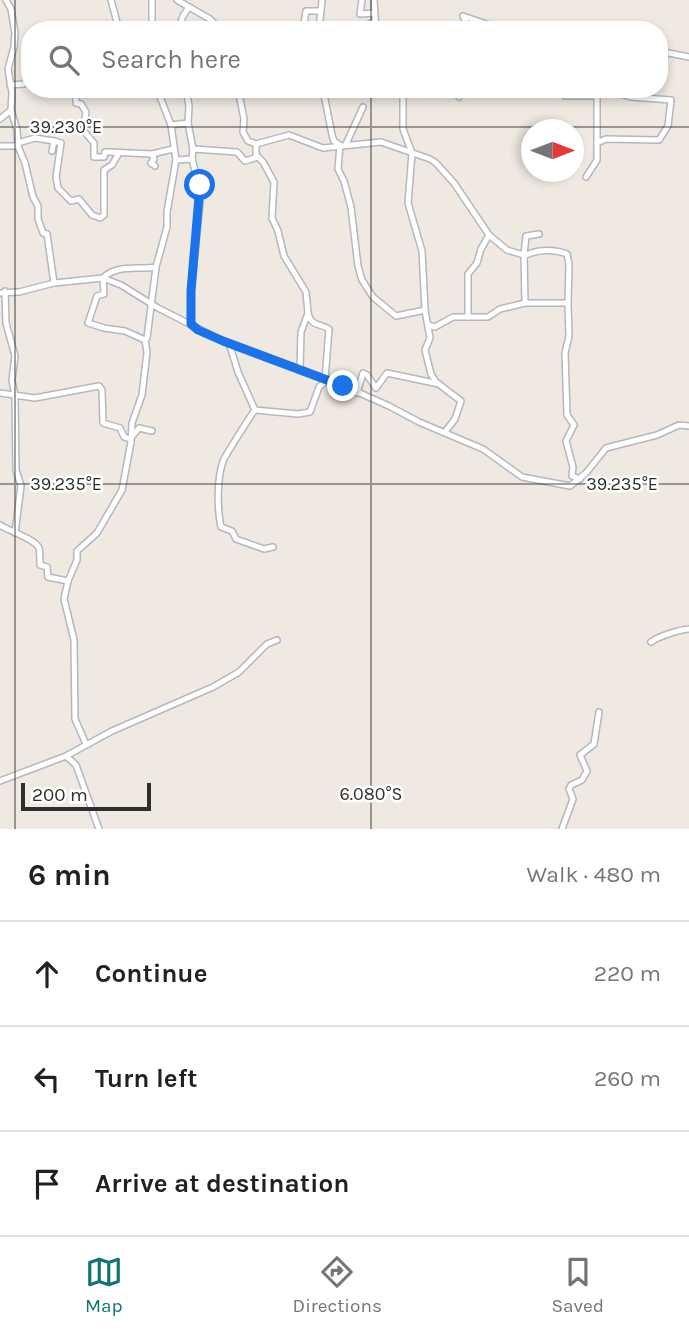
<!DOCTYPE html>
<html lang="en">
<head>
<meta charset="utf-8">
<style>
	body { margin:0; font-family:Karla,sans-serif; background:#f2f2f2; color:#202124 }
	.compass { position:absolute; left:521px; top:119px; width:63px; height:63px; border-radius:50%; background:#fff; box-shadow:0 4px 10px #0003; rotate:90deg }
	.scale { position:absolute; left:21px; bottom:18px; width:130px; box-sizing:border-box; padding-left:7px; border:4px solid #2e2e2e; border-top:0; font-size:19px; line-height:24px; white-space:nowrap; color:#2e2e2e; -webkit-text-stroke:5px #fff; paint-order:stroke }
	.stop { position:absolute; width:21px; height:21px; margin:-16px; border:5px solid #1a73e8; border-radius:50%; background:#fff }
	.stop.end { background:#1a73e8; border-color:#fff; box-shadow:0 2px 7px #0008 }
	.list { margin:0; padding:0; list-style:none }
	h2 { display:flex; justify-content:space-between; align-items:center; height:91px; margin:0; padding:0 28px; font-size:30px }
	h2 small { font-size:23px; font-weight:400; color:#757577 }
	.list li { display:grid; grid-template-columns:46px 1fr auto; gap:21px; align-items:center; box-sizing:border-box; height:105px; padding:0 28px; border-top:2px solid #e0e0e0 }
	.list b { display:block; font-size:26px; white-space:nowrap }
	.list em { font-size:23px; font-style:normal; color:#757577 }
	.icon { flex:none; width:38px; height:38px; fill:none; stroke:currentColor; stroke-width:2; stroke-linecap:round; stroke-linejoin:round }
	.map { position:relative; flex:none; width:689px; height:829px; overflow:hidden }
	.search { position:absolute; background:#fff; box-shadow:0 4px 10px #0003; left:21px; right:21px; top:21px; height:77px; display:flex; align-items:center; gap:18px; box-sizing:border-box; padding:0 24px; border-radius:28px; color:#757577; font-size:26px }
	.sheet { height:406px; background:#fff }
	nav { display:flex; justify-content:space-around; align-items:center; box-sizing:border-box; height:98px; border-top:2px solid #e0e0e0; background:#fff; font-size:19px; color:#757577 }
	nav a { display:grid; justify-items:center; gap:4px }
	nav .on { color:#0f766e }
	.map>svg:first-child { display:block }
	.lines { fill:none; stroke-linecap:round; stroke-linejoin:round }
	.street-casing { stroke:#b4b7c1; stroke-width:8 }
	.street { stroke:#fff; stroke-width:5 }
	.route { stroke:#1a73e8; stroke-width:9 }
	.ticks { fill:none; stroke:#2e2e2e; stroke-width:2; stroke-opacity:0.45 }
	.ticks-label { font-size:18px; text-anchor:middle; fill:#2e2e2e; stroke:#fff; stroke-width:5; stroke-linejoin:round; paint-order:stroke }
</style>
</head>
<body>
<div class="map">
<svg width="689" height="829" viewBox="0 0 689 829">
	<rect width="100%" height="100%" fill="#efe9e1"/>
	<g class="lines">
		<defs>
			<g id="street">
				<path d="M6,0L11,9L15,33L14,47L8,69L12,93L11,110L17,130L18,146L25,163L33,197L38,206V219L43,233L47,234L54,283"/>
				<path d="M111,0L119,30"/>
				<path d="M152,0V30"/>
				<path d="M177,0L210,19L221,30"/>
				<path d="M362,0L360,14L375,13"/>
				<path d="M374,0L376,30"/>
				<path d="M178,30L183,16L189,7"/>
				<path d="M303,30L306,11H321"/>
				<path d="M319,30L322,0"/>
				<path d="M365,30L367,25L375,21"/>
				<path d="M469,30L463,16L504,30"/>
				<path d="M557,30V26"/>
				<path d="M659,51L689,57"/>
				<path d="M10,85L24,84L30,78"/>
				<path d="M76,89V103L81,104L86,112L83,130L94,143V157H104L105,152H109L152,154L173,149"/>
				<path d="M157,89L171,125L176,160L192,159L201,193L191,291V324"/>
				<path d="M238,89L244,119L243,132L248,141L256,144L289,135L323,148L381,142L430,159L436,163L454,183L489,235L507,250L524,255L525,303H568L569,336L565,353L567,415L574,425L566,441L573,467L572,476L580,479"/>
				<path d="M323,89L332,135L334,141L340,145L338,169L344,181L351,207L358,266L362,280L373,297L396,316L425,310L422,251L408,203L412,153L403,129V89"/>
				<path d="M556,89L565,96H597V143L606,139L659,140L668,126L671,100L631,97L624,95V89"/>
				<path d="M459,97L462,89"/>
				<path d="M0,119L11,110"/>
				<path d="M188,123L193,149"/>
				<path d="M171,125L188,123L189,106L186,89"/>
				<path d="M18,143L35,138L54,141"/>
				<path d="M256,144V155L263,162L274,182L272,218L278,231L284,256L306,292L308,313L301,332L300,369"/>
				<path d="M346,144L363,107"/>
				<path d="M0,146H18"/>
				<path d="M52,151L54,141L61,143L56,177L58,188L71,201L79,199L92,215L100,218L104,215V170L112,165L119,153"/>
				<path d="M152,154L154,159L151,163L155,166"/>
				<path d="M192,159L193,149L237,152L245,161L258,157"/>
				<path d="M586,177L597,160V143"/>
				<path d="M524,255L526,236L539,234"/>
				<path d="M524,256C537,249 554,249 567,254L569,264L568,303"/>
				<path d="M156,267C139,270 116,264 103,278L104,294L97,296L88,323L104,328L125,331L145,340L147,338L156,267L167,227V212L176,160"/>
				<path d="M5,291L6,323L15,356L12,380L15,396L16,470L21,486L15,533"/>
				<path d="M0,293L19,292L54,283L103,278L121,285L158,308L223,341L335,382L389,406L419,422L483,449L522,477L570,486L586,473L606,448L657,435L679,425L689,426"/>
				<path d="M425,310L430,338L425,350L431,374L436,382L461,401L455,419L445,432"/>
				<path d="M308,313C311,327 320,323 329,329L325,380"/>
				<path d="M468,317V274L477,263L481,249L489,235"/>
				<path d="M428,325L435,327L453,317H488L500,309L525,303"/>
				<path d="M229,343L238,372L255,410L298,414L310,412L319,387L326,381"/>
				<path d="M0,393L35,398L99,386L102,390L103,423L120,428L124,437L130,439L139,428L152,431"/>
				<path d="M357,393L363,373L367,375L376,388L387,373L439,384"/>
				<path d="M255,410C252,413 224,458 223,461C217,479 217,508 221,527L232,531L236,539L264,549L273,547"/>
				<path d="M0,525C9,531 35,539 39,548C40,552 40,560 40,565L47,567L48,577L68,581"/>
				<path d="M651,642C659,636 679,630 689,629"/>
				<path d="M86,744L75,719L74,640L64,599L68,581L77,560V551L97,533L122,490L131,442L132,423L142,395L147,352L145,340"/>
				<path d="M66,756L76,765L99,829"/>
				<path d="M0,781L66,756L112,731L213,687L239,672L267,644L277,640"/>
				<path d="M562,829L573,799L569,789L571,785L582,780L587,771L580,755L594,744L599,712"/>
			</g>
		</defs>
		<use href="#street" class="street-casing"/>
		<use href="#street" class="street"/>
	</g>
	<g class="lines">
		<path class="route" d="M200,185L191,291V324L198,330L223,341L343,386"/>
	</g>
	<path class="ticks" d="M15,0V829M371,0V30M371,89V829M0,127H689M0,484H689"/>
	<g class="ticks-label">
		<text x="66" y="133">39.230°E</text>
		<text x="622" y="490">39.235°E</text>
		<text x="66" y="490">39.235°E</text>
		<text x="371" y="800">6.080°S</text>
	</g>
</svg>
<svg class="compass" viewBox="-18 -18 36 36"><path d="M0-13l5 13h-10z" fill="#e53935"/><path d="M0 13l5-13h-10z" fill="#757577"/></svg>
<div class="scale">200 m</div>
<div class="stop" style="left:200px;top:185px"></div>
<div class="stop end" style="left:343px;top:386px"></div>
<div class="search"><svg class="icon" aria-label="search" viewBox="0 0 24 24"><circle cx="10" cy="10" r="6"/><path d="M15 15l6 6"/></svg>Search here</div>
</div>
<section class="sheet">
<h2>6 min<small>Walk · 480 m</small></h2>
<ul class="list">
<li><svg class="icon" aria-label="ahead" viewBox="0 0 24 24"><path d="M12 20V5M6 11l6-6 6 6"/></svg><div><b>Continue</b></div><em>220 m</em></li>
<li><svg class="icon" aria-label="left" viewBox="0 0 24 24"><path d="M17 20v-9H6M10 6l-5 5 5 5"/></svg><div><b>Turn left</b></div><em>260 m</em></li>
<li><svg class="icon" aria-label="arrive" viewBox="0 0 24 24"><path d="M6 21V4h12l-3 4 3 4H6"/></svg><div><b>Arrive at destination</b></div></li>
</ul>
</section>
<nav>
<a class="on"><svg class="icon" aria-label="map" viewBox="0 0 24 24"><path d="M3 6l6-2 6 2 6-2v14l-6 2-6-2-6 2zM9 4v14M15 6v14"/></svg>Map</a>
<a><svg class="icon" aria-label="directions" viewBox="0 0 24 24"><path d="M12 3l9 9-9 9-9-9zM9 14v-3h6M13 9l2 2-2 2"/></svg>Directions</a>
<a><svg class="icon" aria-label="saved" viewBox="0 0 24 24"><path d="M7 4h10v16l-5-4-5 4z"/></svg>Saved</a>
</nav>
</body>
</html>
